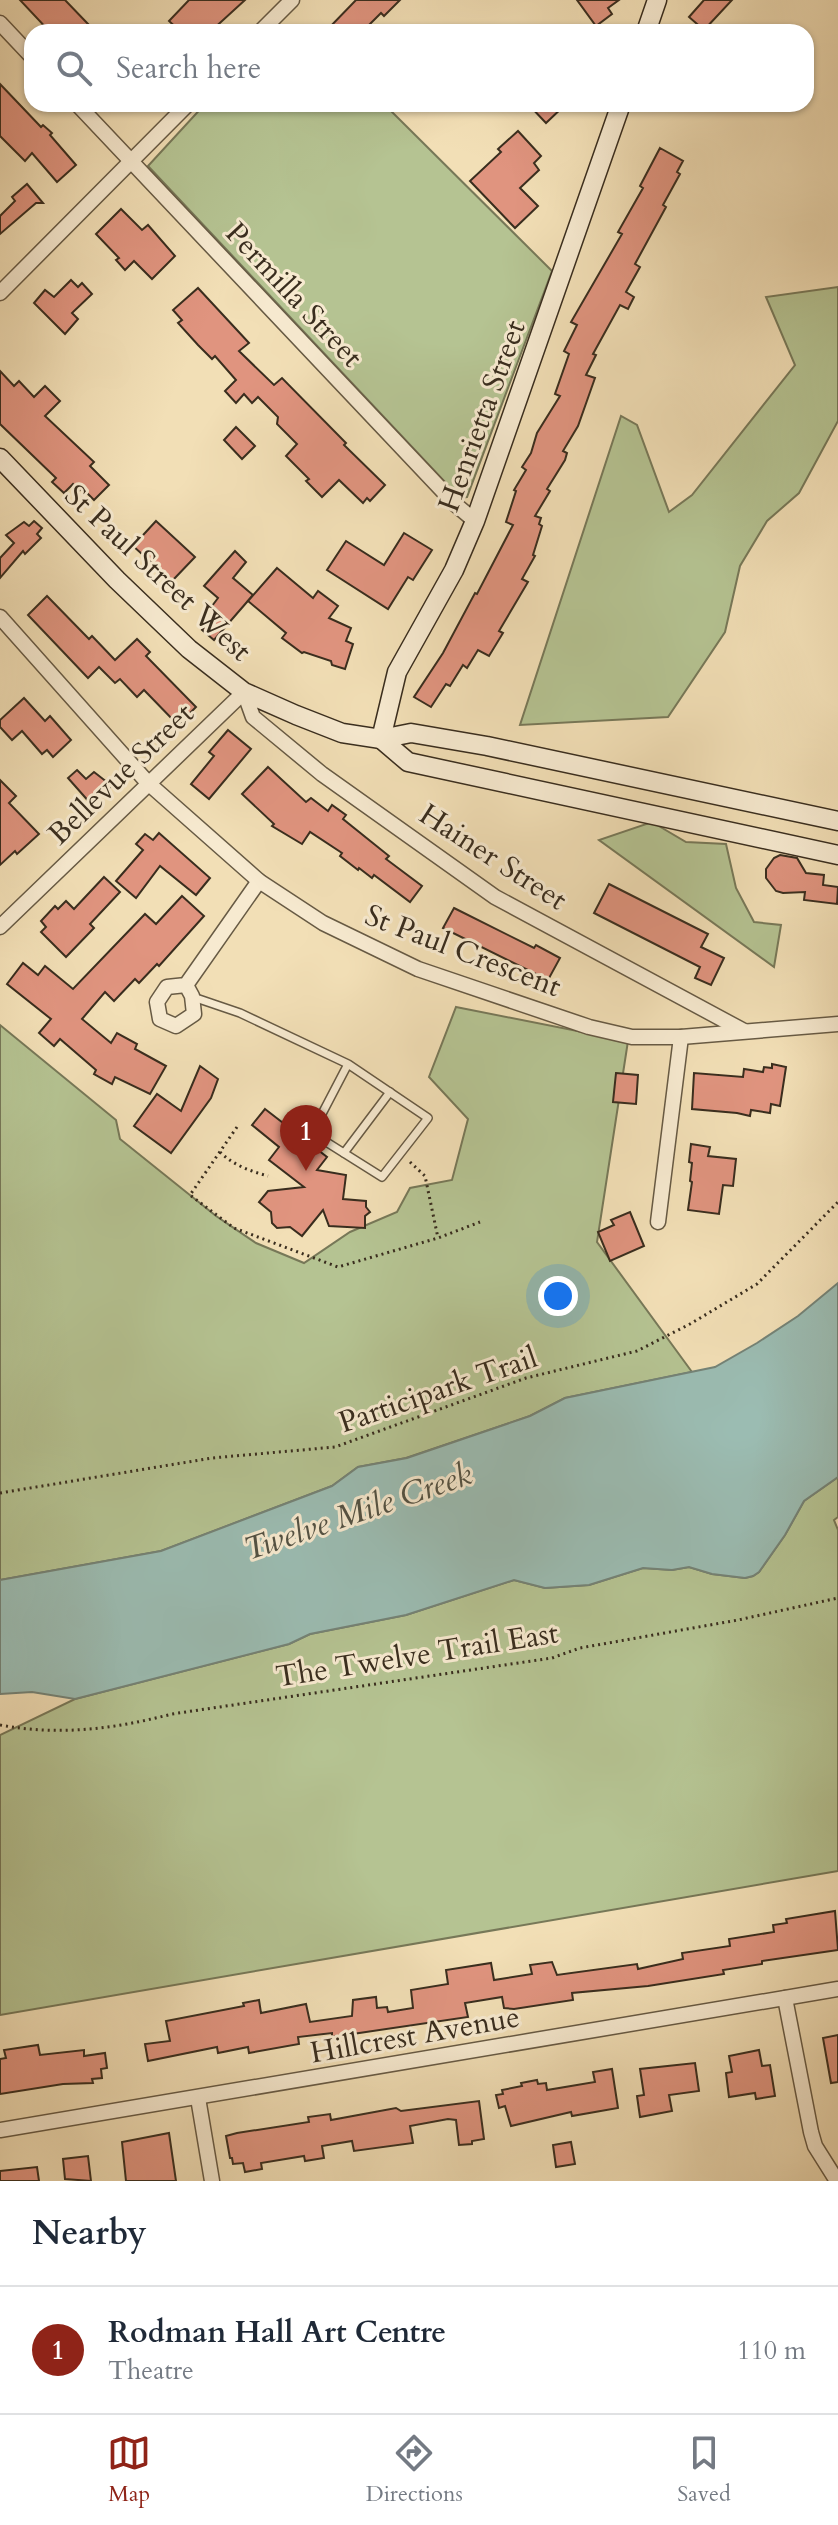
<!DOCTYPE html>
<html lang="en">
<head>
<meta charset="utf-8">
<style>
	body { margin:0; font-family:Cardo,serif; background:#f6f6f7; color:#1f2937 }
	.you { position:absolute; left:558px; top:1296px; width:28px; height:28px; margin:-20px; border:6px solid #fff; border-radius:50%; background:#1a73e8; box-shadow:0 0 0 12px #1a73e833 }
	.badge { display:grid; place-items:center; width:52px; height:52px; border-radius:50%; background:#8f2418; color:#fff; font-size:26px; font-weight:700 }
	.pin { position:absolute; translate:-50% -66px; filter:drop-shadow(0 2px 4px #0008) }
	.pin::after { content:''; position:absolute; top:42px; width:28px; height:24px; background:inherit; clip-path:polygon(0 0,100% 0,50% 100%) }
	.list { margin:0; padding:0; list-style:none }
	h2 { display:flex; justify-content:space-between; align-items:center; height:104px; margin:0; padding:0 32px; font-size:34px }
	h2 small { font-size:26px; font-weight:400; color:#747a83 }
	.list li { display:grid; grid-template-columns:52px 1fr auto; gap:24px; align-items:center; box-sizing:border-box; height:128px; padding:0 32px; border-top:2px solid #e0e1e3 }
	.list b { display:block; font-size:30px; white-space:nowrap }
	.list p { margin:0; font-size:26px; white-space:nowrap; color:#747a83 }
	.list em { font-size:26px; font-style:normal; color:#747a83 }
	.icon { flex:none; width:44px; height:44px; fill:none; stroke:currentColor; stroke-width:2; stroke-linecap:round; stroke-linejoin:round }
	.map { position:relative; flex:none; width:838px; height:2181px; overflow:hidden }
	.search { position:absolute; background:#fff; box-shadow:0 2px 6px #0004; left:24px; right:24px; top:24px; height:88px; display:flex; align-items:center; gap:20px; box-sizing:border-box; padding:0 28px; border-radius:24px; color:#747a83; font-size:30px }
	.sheet { height:232px; background:#fff }
	nav { display:flex; justify-content:space-around; align-items:center; box-sizing:border-box; height:112px; border-top:2px solid #e0e1e3; background:#fff; font-size:22px; color:#747a83 }
	nav a { display:grid; justify-items:center; gap:4px }
	nav .on { color:#8f2418 }
	.map>svg:first-child { display:block }
	.green { fill:#b5c392; stroke:#777858; stroke-width:2 }
	.water { fill:#9bbcb2; stroke:#748377; stroke-width:2 }
	.building { fill:#e0947f; stroke:#392d1e; stroke-width:2 }
	.lines { fill:none; stroke-linecap:round; stroke-linejoin:round }
	.lane-casing { stroke:#675a44; stroke-width:10 }
	.street-casing { stroke:#675a44; stroke-width:17 }
	.secondary-casing { stroke:#392d1e; stroke-width:21 }
	.path { stroke:#392d1e; stroke-width:3; stroke-dasharray:2 4; stroke-linecap:butt }
	.lane { stroke:#f7ead0; stroke-width:7 }
	.street { stroke:#f7ead0; stroke-width:14 }
	.secondary { stroke:#f7ead0; stroke-width:18 }
	.labels { text-anchor:middle; dominant-baseline:central; stroke-width:6; stroke-linejoin:round; paint-order:stroke }
	.street-label { font-size:30px; fill:#392d1e; stroke:#f7ead0 }
	.water-label { font-size:32px; font-style:italic; fill:#525143; stroke:#f7ead0 }
</style>
</head>
<body>
<div class="map">
<svg width="838" height="2181" viewBox="0 0 838 2181">
	<rect width="100%" height="100%" fill="#f2dfb6"/>
	<filter id="stains"><feTurbulence type="fractalNoise" baseFrequency=".0025" numOctaves="4"/><feColorMatrix values="0 0 0 0 .2 0 0 0 0 .09 0 0 0 0 .02 0 0 0 .5 -.17"/></filter>
	<radialGradient id="worn" r=".72"><stop offset=".6" stop-color="#630" stop-opacity="0"/><stop offset="1" stop-color="#630" stop-opacity=".3"/></radialGradient>
	<g class="green">
		<path d="M205,104H384L552,271L467,497L460,498L148,166Z"/>
		<path d="M838,287V421L799,493L767,521L740,566L725,632L668,717L520,725L621,416L637,425L669,512L692,495L795,365L766,297Z"/>
		<path d="M652,822L686,842L726,844L736,888L754,922L781,925L774,967L599,840Z"/>
		<path d="M456,1007L628,1041L597,1242L692,1372L565,1398L530,1416L406,1458L358,1467L332,1486L161,1551L0,1580V1025L116,1120L120,1139L216,1216L256,1243L304,1263L350,1232L397,1212L410,1188L452,1180L468,1119L429,1077Z"/>
		<path d="M838,1477V1517L834,1520L838,1530V1871L0,2015V1735L75,1699L289,1644L310,1634L406,1615L514,1580L545,1588L589,1585L643,1568L672,1570L689,1567L712,1574L745,1578L753,1576L759,1572L785,1535L804,1501Z"/>
	</g>
	<path class="water" d="M838,1283V1477L804,1501L785,1535L759,1572L753,1576L745,1578L712,1574L689,1567L672,1570L643,1568L589,1585L545,1588L514,1580L406,1615L310,1634L289,1644L75,1699L32,1692L0,1694V1580L161,1551L332,1486L358,1467L407,1458L530,1416L565,1398L715,1367L757,1343L798,1316Z"/>
	<g class="building">
		<path d="M20,0H65L89,25L81,32H50Z"/>
		<path d="M189,0H245L210,32H181L169,21Z"/>
		<path d="M356,0H400L384,16L381,13L362,32H325Z"/>
		<path d="M577,0H619L608,8L612,14L596,26Z"/>
		<path d="M704,0H732L704,30L689,17Z"/>
		<path d="M0,84L41,127L43,125L52,133L50,135L76,165L57,182L32,153L25,161L0,136Z"/>
		<path d="M528,104H566L546,123Z"/>
		<path d="M518,131L541,156L534,163L539,170L520,188L538,206L515,228L470,181L501,152L498,149Z"/>
		<path d="M660,148L683,161L677,172L680,174L663,205L666,207L635,264L640,267L626,292L634,297L628,309L620,305L593,354L596,355L586,375L595,378L578,426L563,451L567,453L565,460L547,489L550,491L535,516L541,518L539,524L542,526L533,555L535,556L522,579L528,582L499,631L503,633L489,656L478,650L467,668L463,665L450,686L446,684L431,707L414,697L443,653L475,593L477,594L513,525L506,522L516,491L514,490L526,470L522,467L531,453L537,433L560,396L555,394L569,354L564,351L577,325L571,322L622,234L618,232L643,188L640,186Z"/>
		<path d="M27,184L43,203H36L0,234V216L15,201L12,197Z"/>
		<path d="M121,209L142,230L148,225L175,256L152,279L134,261L125,270L116,260L119,258L96,234Z"/>
		<path d="M71,280L78,287L82,283L92,294L72,313L78,319L65,334L34,303L45,290L54,297Z"/>
		<path d="M198,288L249,343L239,351L274,385L282,378L346,443L344,445L385,485L370,501L367,498L363,503L339,480L322,497L306,481L309,479L286,456L297,444L277,424L278,417L258,397L252,403L244,394L236,403L225,391L236,380L215,356L212,359L198,345L178,323L182,320L173,310Z"/>
		<path d="M0,371L14,386L19,381L34,397L45,386L60,401L45,416L94,462L90,466L109,485L94,500L82,488L79,491L73,484L64,493L52,482L56,478L0,424Z"/>
		<path d="M236,427L255,446L242,459L224,440Z"/>
		<path d="M34,521L42,528L37,534L41,538L25,554L23,551L0,578V558L14,543L6,535L24,522L29,526Z"/>
		<path d="M156,521L195,557L172,581L133,546Z"/>
		<path d="M404,533L432,550L413,580L408,577L388,609L327,570L346,541L384,565Z"/>
		<path d="M235,551L246,562L233,578L253,595L214,640L202,630L218,611L212,606L218,598L204,586Z"/>
		<path d="M277,568L313,598L318,591L338,606L329,618L351,628L346,641L353,644L345,669L332,665L331,661L304,652L302,653L282,638L286,633L248,601Z"/>
		<path d="M47,596L89,639L92,636L115,660L137,639L150,652L146,656L196,707L178,725L144,690L137,697L120,679L115,683L99,667L88,678L28,615Z"/>
		<path d="M24,698L45,721L50,716L71,740L53,757L47,750L42,754L22,731L12,740L0,727V720Z"/>
		<path d="M228,730L251,749L209,799L191,784L214,756L209,752Z"/>
		<path d="M268,767L306,802L311,798L328,811L332,805L346,815L343,819L389,856L386,859L422,886L410,902L374,875L372,878L359,868L358,870L340,856L342,853L310,832L302,844L272,826L274,824L242,794Z"/>
		<path d="M77,770L86,779L94,772L112,786L91,804L68,778Z"/>
		<path d="M0,780L16,796L9,803L39,834L17,854L15,851L0,865Z"/>
		<path d="M159,833L210,878L196,895L160,866L136,898L116,881L143,850L136,844L145,834L153,840Z"/>
		<path d="M780,855L797,858L806,873L824,875L823,885L838,887L837,904L804,900L805,892L783,893L776,891L766,878V869L774,858Z"/>
		<path d="M104,877L120,892L90,924L94,928L66,957L41,932L46,927L41,921L55,906L58,909L66,901L74,909Z"/>
		<path d="M609,884L708,934L701,947L724,958L711,985L695,978L700,967L594,913Z"/>
		<path d="M182,896L204,916L159,966L157,964L139,983L135,979L114,1001L105,992L82,1019L111,1043L117,1033L137,1044L135,1049L166,1066L150,1094L115,1077L112,1084L94,1074L96,1070L60,1039L54,1046L39,1033L51,1019L7,984L23,963L38,975L45,966L73,989L145,914L156,924Z"/>
		<path d="M454,908L534,948L536,945L560,958L548,980L443,928Z"/>
		<path d="M772,1064L786,1067L780,1106L771,1104L770,1113L751,1110L750,1116L737,1113L692,1109L694,1073L743,1077L744,1069L763,1072L764,1067L772,1068Z"/>
		<path d="M200,1066L218,1079L211,1098L171,1153L134,1126L157,1094L181,1111Z"/>
		<path d="M616,1073L638,1075L636,1104L613,1102Z"/>
		<path d="M265,1109L327,1157L317,1170L346,1175L343,1199L366,1201V1207L370,1212L365,1216V1228L329,1226L323,1210L302,1236L290,1227L277,1228L272,1223L271,1212L259,1202L268,1191L304,1187L269,1160L279,1147L252,1125Z"/>
		<path d="M691,1144L710,1147L708,1156L736,1159L733,1186L723,1185L719,1214L688,1210L692,1182L690,1181L692,1163L689,1162Z"/>
		<path d="M630,1212L644,1246L610,1261L598,1232L614,1225L611,1220Z"/>
		<path d="M835,1911L838,1950L762,1961V1964L723,1970L724,1974L648,1986L572,1993L573,2000L514,2009L504,2008L502,1997L465,2003L468,2017L332,2037V2033L298,2037L299,2044L249,2053L248,2047L218,2053L217,2047L148,2061L145,2044L170,2041L166,2021L244,2006L243,2003L259,2000L261,2013L306,2004L310,2022L352,2016L353,2000L376,1997L377,2008L387,2007L388,2012L413,2008L411,1990L448,1984L446,1970L491,1963L494,1980L532,1974L530,1965L552,1962L557,1975L637,1964L638,1969L683,1959L682,1953L730,1946L729,1939L774,1932L773,1925L787,1923L786,1919Z"/>
		<path d="M838,2035V2082L831,2083L823,2038Z"/>
		<path d="M38,2045L40,2055L84,2050V2056L105,2053L107,2068L101,2069L102,2078L92,2079L93,2083L63,2084L0,2094V2059L6,2058L4,2050Z"/>
		<path d="M759,2050L762,2066L770,2065L775,2096L756,2099L755,2093L729,2097L726,2073L732,2072L729,2056Z"/>
		<path d="M695,2063L699,2091L669,2095L672,2111L640,2117L637,2096L644,2095L640,2069Z"/>
		<path d="M612,2069L618,2108L572,2116L571,2112L511,2126L505,2106L499,2108L496,2095L503,2094L502,2090L522,2086L521,2083L537,2080L538,2084L546,2083L547,2090L595,2082L593,2072Z"/>
		<path d="M479,2101L484,2139L472,2141V2144L459,2145L456,2120L448,2119L410,2126L413,2143L354,2151L352,2141L322,2146L324,2158L305,2161L304,2156L261,2163L262,2169L245,2172L243,2163L233,2164L232,2158H230L226,2136L237,2133L309,2122L308,2117L330,2114L331,2120L396,2108L401,2111Z"/>
		<path d="M169,2133L176,2181H126L122,2142Z"/>
		<path d="M571,2142L575,2164L556,2167L553,2145Z"/>
		<path d="M88,2156L91,2181L65,2179L63,2159Z"/>
		<path d="M37,2167L39,2181H0V2171Z"/>
	</g>
	<g class="lines">
		<defs>
			<g id="lane">
				<path d="M193,997L240,1013L348,1064L312,1133L382,1177L428,1118L348,1064"/>
				<path d="M344,1153L390,1092"/>
			</g>
			<g id="street">
				<path d="M0,23L32,57"/>
				<path d="M260,32L292,0"/>
				<path d="M77,104L456,505L475,521"/>
				<path d="M0,293L188,104"/>
				<path d="M0,617L148,783L259,881L323,923L418,969L589,1027L632,1037H681L838,1024"/>
				<path d="M0,927L244,692L253,717L322,774L495,897L744,1031"/>
				<path d="M186,985L192,996L194,1014L176,1026L160,1019L157,1002L167,987L186,985L259,881"/>
				<path d="M658,1222L681,1037"/>
				<path d="M785,1998L811,2132L815,2146L837,2181"/>
				<path d="M198,2098L212,2181"/>
				<path d="M0,2130L838,1989"/>
			</g>
			<g id="secondary">
				<path d="M646,32L657,0"/>
				<path d="M0,458L117,580L189,649L244,692L296,715L342,733L381,739L411,733L487,746L838,821"/>
				<path d="M381,739L397,672L454,570L475,521L621,104"/>
				<path d="M381,739L408,762L838,855"/>
			</g>
		</defs>
		<use href="#lane" class="lane-casing"/>
		<use href="#street" class="street-casing"/>
		<use href="#secondary" class="secondary-casing"/>
		<g class="path">
			<path d="M237,1127L190,1195L234,1228L338,1267L438,1238L480,1222"/>
			<path d="M220,1152C233,1165 250,1171 268,1176"/>
			<path d="M410,1162L425,1176L438,1238"/>
			<path d="M0,1493L212,1458L335,1447L526,1378L637,1351L690,1324L757,1284L838,1202"/>
			<path d="M0,1725C60,1736 114,1729 172,1714L552,1658L580,1648L738,1620L838,1598"/>
		</g>
		<use href="#lane" class="lane"/>
		<use href="#street" class="street"/>
		<use href="#secondary" class="secondary"/>
	</g>
	<g class="labels">
		<g class="street-label">
			<text transform="translate(294 295) rotate(47)">Permilla Street</text>
			<text transform="translate(482 416) rotate(-70)">Henrietta Street</text>
			<text transform="translate(158 573) rotate(43)">St Paul Street West</text>
			<text transform="translate(121 774) rotate(-44)">Bellevue Street</text>
			<text transform="translate(493 857) rotate(33)">Hainer Street</text>
			<text transform="translate(463 951) rotate(21)">St Paul Crescent</text>
			<text transform="translate(438 1390) rotate(-19)">Participark Trail</text>
			<text transform="translate(417 1655) rotate(-9)">The Twelve Trail East</text>
			<text transform="translate(415 2035) rotate(-10)">Hillcrest Avenue</text>
		</g>
		<g class="water-label">
			<text transform="translate(358 1512) rotate(-19)">Twelve Mile Creek</text>
		</g>
	</g>
	<rect width="100%" height="100%" filter="url(#stains)"/>
	<rect width="100%" height="100%" fill="url(#worn)"/>
</svg>
<div class="you"></div>
<div class="pin badge" style="left:306px;top:1171px">1</div>
<div class="search"><svg class="icon" aria-label="search" viewBox="0 0 24 24"><circle cx="10" cy="10" r="6"/><path d="M15 15l6 6"/></svg>Search here</div>
</div>
<section class="sheet">
<h2>Nearby<small></small></h2>
<ul class="list">
<li><span class="badge">1</span><div><b>Rodman Hall Art Centre</b><p>Theatre</p></div><em>110 m</em></li>
</ul>
</section>
<nav>
<a class="on"><svg class="icon" aria-label="map" viewBox="0 0 24 24"><path d="M3 6l6-2 6 2 6-2v14l-6 2-6-2-6 2zM9 4v14M15 6v14"/></svg>Map</a>
<a><svg class="icon" aria-label="directions" viewBox="0 0 24 24"><path d="M12 3l9 9-9 9-9-9zM9 14v-3h6M13 9l2 2-2 2"/></svg>Directions</a>
<a><svg class="icon" aria-label="saved" viewBox="0 0 24 24"><path d="M7 4h10v16l-5-4-5 4z"/></svg>Saved</a>
</nav>
</body>
</html>
